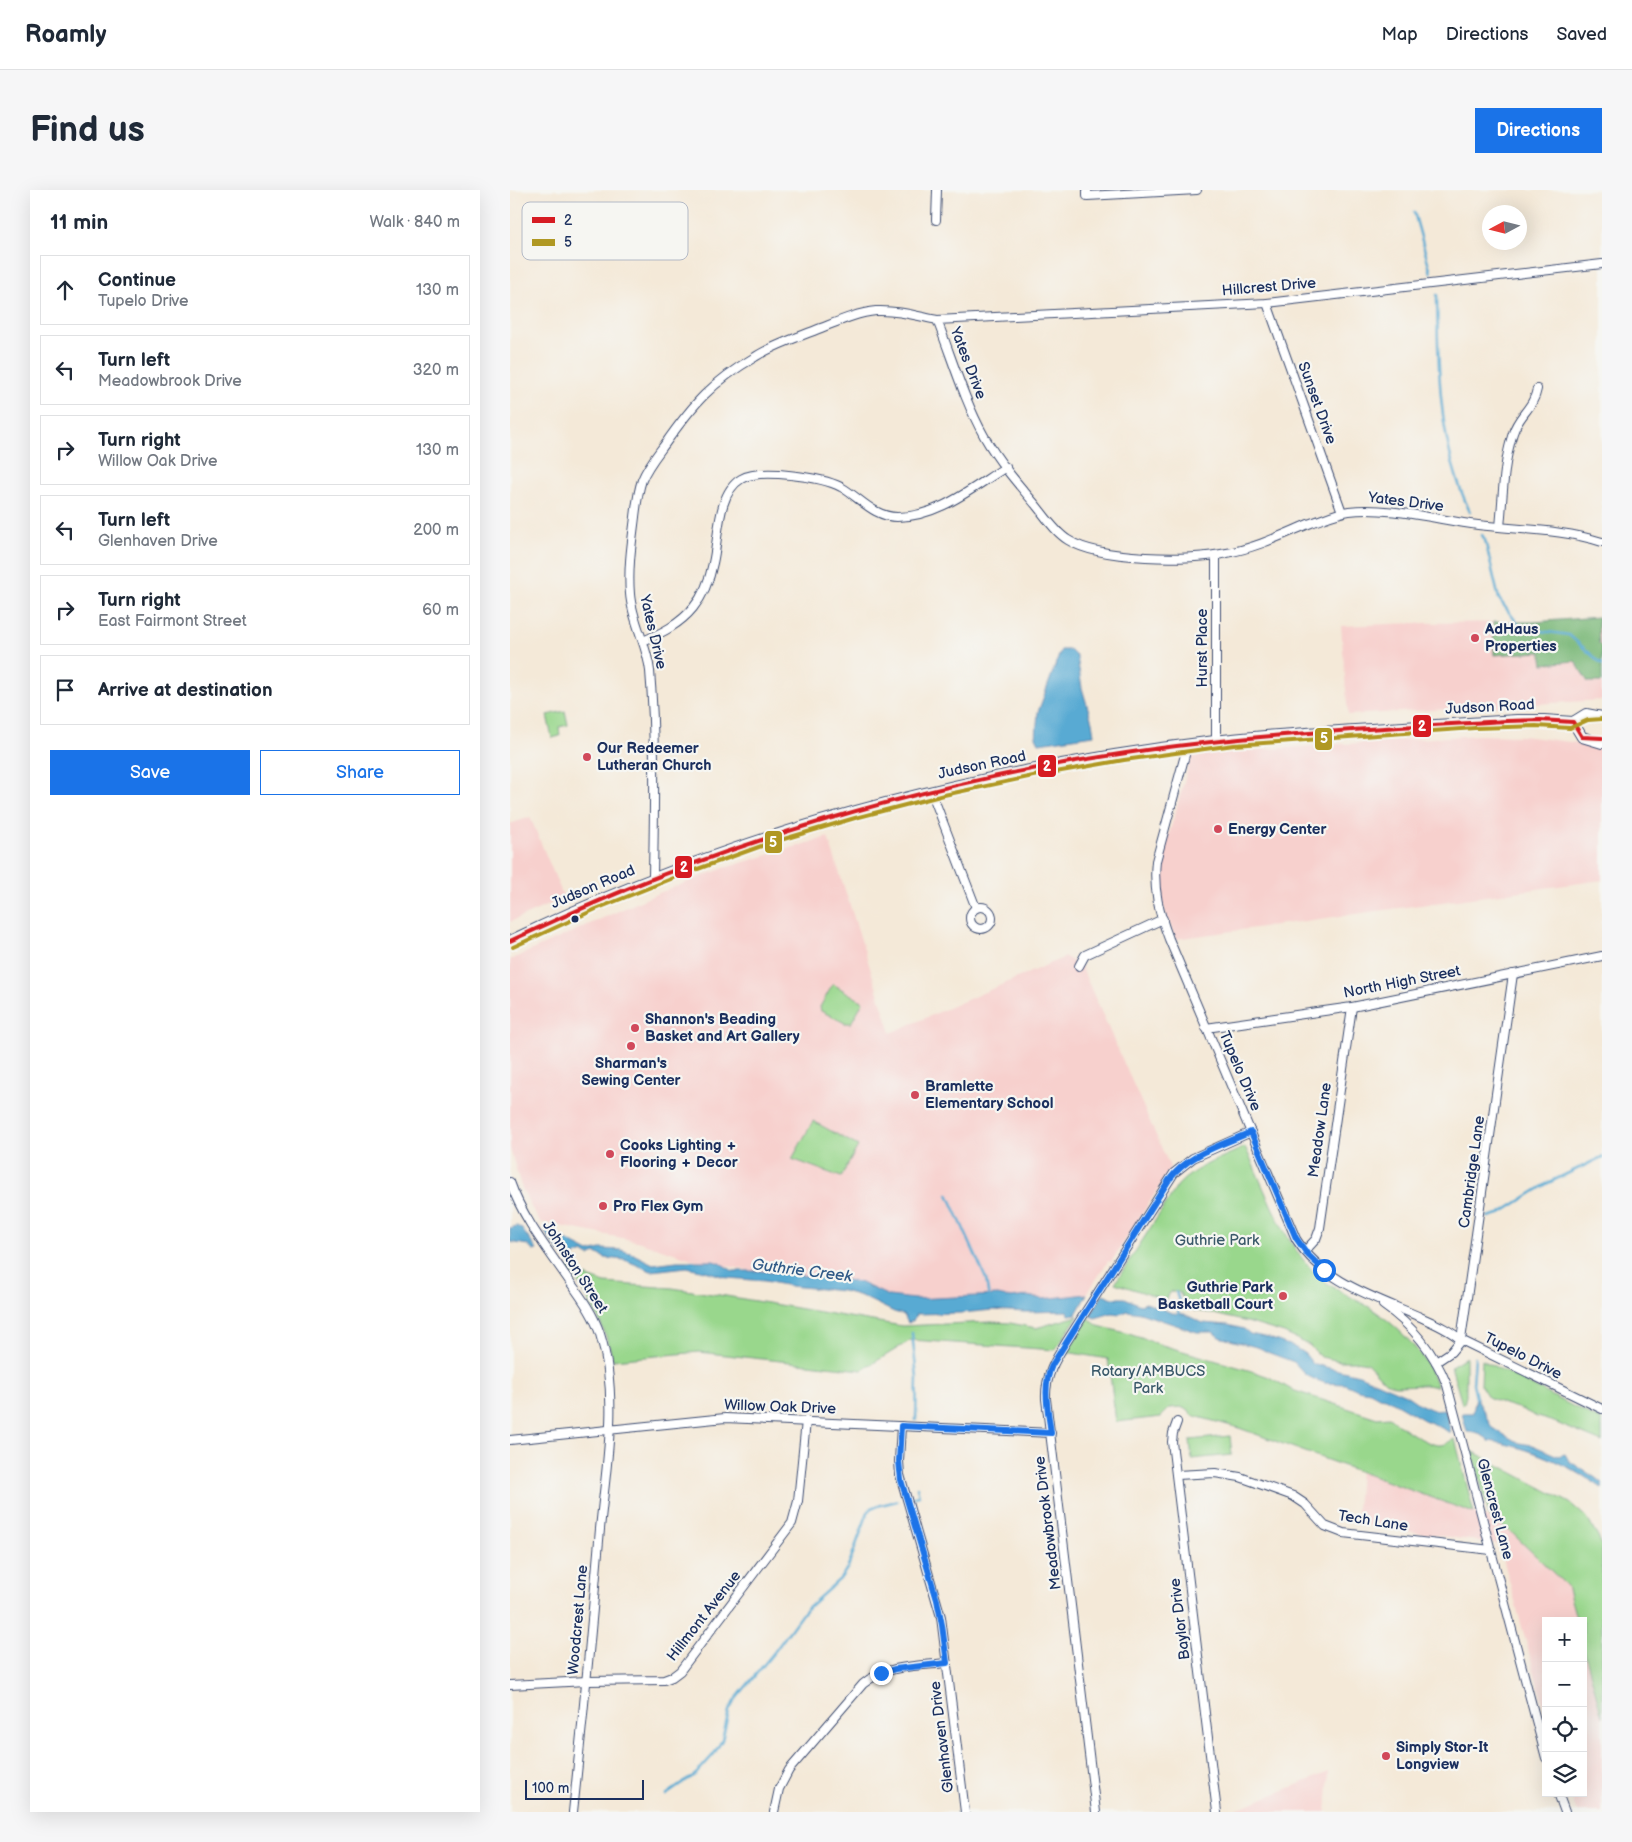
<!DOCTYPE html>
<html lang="en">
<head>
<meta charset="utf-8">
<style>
	body { margin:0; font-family:"Balsamiq Sans",sans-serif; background:#f6f6f7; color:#1f2937 }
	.controls { position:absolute; right:15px; bottom:15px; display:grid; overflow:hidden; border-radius:0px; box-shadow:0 5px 20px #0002 }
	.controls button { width:45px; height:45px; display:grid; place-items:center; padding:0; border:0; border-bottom:1px solid #e0e1e3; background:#fff; color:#1f2937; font:25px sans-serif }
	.compass { position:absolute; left:972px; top:15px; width:45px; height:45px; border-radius:50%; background:#fff; box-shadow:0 5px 20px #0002; rotate:263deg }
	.scale { position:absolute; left:15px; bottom:12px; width:119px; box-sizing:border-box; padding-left:5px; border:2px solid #1b2f5e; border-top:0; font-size:14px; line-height:18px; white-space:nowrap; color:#1b2f5e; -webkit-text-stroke:4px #f6f6f2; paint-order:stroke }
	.stop { position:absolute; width:15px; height:15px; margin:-11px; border:4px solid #1a73e8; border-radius:50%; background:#fff }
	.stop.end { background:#1a73e8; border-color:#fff; box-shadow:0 1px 5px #0008 }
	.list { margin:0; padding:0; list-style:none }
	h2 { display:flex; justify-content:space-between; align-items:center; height:65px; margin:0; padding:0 20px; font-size:21px }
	h2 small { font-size:16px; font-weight:400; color:#747a83 }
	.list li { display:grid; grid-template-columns:32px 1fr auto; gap:15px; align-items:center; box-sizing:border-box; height:70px; margin:0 10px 10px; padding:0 10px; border:1px solid #e0e1e3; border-radius:0px }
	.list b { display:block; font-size:19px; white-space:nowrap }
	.list p { margin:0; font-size:16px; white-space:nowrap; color:#747a83 }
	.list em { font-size:16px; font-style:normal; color:#747a83 }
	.actions { display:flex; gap:10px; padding:15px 20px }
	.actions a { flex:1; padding:11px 0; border:1px solid #1a73e8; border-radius:0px; text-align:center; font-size:18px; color:#1a73e8 }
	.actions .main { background:#1a73e8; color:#fff }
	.icon { flex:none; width:28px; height:28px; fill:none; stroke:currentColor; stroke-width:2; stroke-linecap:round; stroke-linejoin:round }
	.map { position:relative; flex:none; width:1092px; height:1622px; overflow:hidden; border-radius:0px }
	header { display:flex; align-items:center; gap:30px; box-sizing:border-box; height:70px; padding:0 25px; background:#fff; border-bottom:1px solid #e0e1e3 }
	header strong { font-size:24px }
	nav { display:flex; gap:28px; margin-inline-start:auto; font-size:18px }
	.intro { display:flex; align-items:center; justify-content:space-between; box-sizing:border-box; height:120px; padding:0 30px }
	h1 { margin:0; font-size:35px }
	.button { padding:12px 22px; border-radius:0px; background:#1a73e8; color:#fff; font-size:18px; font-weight:700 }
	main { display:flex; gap:30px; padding:0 30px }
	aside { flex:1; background:#fff; border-radius:0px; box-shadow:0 5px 20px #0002 }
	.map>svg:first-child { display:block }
	.built { fill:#f7d0cd }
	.green { fill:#99d78c; stroke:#5a8375 }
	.forest { fill:#7ab878; stroke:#4a746b }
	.water { fill:#59aad3; stroke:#3a6c98 }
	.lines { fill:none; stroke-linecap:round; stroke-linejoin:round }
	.stream { stroke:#59aad3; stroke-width:2.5 }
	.minor-casing { stroke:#3c4b70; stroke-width:10 }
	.major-casing { stroke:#3c4b70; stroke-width:12 }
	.minor { stroke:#fff; stroke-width:8 }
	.major { stroke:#fff; stroke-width:10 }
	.bus-1-casing { stroke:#f6f6f2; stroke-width:8 }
	.bus-2-casing { stroke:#f6f6f2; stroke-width:8 }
	.bus-1 { stroke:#d61b22; stroke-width:4 }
	.bus-2 { stroke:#b09823; stroke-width:4 }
	.route { stroke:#1a73e8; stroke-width:6 }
	.poi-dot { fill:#d1495b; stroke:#f6f6f2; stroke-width:2 }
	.bus-dot { fill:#1b2f5e; stroke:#f6f6f2; stroke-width:2 }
	.labels { text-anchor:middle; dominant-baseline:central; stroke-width:4.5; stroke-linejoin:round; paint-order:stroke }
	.street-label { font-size:15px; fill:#1b2f5e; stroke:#f6f6f2 }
	.poi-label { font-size:15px; font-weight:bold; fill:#1b2f5e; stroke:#f6f6f2; text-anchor:start }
	.park-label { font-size:15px; fill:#3a596a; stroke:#f6f6f2 }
	.water-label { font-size:16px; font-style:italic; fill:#315a87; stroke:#f6f6f2 }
	.key { fill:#f6f6f2; stroke:#b4bac6; stroke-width:1 }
	.key-label { font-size:14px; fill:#1b2f5e }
	.line-badge { stroke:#f6f6f2; stroke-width:2 }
	.badge-label { font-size:14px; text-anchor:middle; font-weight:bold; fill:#fff }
</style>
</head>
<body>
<header>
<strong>Roamly</strong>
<nav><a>Map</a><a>Directions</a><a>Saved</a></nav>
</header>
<div class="intro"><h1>Find us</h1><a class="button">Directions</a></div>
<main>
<aside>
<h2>11 min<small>Walk · 840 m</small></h2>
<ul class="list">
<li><svg class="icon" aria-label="ahead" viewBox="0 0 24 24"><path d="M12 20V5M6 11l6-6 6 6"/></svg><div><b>Continue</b><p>Tupelo Drive</p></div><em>130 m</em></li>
<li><svg class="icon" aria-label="left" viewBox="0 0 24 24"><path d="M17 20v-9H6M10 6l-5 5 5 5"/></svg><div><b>Turn left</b><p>Meadowbrook Drive</p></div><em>320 m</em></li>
<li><svg class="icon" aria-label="right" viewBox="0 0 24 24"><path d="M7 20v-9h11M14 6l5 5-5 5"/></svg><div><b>Turn right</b><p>Willow Oak Drive</p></div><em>130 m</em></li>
<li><svg class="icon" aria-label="left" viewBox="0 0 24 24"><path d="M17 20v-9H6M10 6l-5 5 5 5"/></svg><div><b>Turn left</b><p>Glenhaven Drive</p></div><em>200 m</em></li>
<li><svg class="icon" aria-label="right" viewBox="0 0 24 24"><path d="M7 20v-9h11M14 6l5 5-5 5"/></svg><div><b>Turn right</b><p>East Fairmont Street</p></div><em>60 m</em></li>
<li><svg class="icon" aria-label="arrive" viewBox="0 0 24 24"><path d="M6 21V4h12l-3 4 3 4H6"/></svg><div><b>Arrive at destination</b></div></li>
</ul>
<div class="actions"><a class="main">Save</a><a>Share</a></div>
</aside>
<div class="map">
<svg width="1092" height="1622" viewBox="0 0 1092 1622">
	<rect width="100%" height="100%" fill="#f6f6f2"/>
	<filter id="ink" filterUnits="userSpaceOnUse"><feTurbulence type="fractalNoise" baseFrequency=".02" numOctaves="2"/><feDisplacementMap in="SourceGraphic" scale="10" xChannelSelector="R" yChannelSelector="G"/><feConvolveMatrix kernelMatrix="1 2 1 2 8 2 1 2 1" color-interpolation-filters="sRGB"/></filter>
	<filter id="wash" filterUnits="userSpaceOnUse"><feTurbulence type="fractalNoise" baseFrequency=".0096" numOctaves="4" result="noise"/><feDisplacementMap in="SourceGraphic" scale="20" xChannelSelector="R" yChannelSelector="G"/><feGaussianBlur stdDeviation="1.12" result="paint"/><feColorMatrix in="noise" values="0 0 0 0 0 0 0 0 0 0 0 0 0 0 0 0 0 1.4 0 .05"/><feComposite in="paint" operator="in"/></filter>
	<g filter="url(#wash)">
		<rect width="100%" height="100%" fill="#f4e9d8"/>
		<g class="built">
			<path d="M1092,427V510L838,525L831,436L904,433L1026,432Z"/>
			<path d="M968,545L1013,546L1068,553L1092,558V690L665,749L653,715L650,687L651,672L681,567L716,562Z"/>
			<path d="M20,627L54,708L0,732V634Z"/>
			<path d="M318,647L381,843L555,767L571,776L660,977L648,999L601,1072L598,1071L571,1113L389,1114L352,1096L283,1089L182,1069L127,1051L30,1032L21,1017L11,996L0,959V770L144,705L214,678Z"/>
			<path d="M850,1281L984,1330L1000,1341L1058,1396L1067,1431H1036V1524L989,1354L846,1334Z"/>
			<path d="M1073,1456L1092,1527V1622H1067L1060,1603H1073Z"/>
			<path d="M819,1582L816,1622H719Z"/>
		</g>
		<g class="green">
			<path d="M55,521L58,535L49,537L50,546L42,548L37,525Z"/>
			<path d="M323,794L353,812L341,833H335L311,821L310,817Z"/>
			<path d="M303,931L348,956L331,987L282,969Z"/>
			<path d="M735,957C756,1001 772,1051 807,1085C822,1099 842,1107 859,1117C887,1135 917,1164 927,1197L916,1195L885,1196L875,1192L857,1173L846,1171H830L811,1167L799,1155L774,1143L737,1132L700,1123L684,1121L676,1113L669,1102L661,1101L656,1110L605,1093L668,995C686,976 712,968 735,957Z"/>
			<path d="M58,1077L75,1086L95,1093L162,1098L216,1106L392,1136L481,1132L500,1133L526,1138L568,1126L545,1160L401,1150L352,1180L189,1162L103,1170C95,1135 78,1107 58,1077Z"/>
			<path d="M578,1128L588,1136L616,1143L652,1155L745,1182L759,1187L782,1200L867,1228L879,1227C888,1235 918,1256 930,1255C935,1255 941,1250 945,1249L964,1323L729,1238L681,1225L679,1221L671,1217L660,1218L651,1227L606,1232L598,1169L556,1162Z"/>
			<path d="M956,1167V1206L954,1213L952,1214L941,1176Z"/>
			<path d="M972,1170L1092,1231V1252L1044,1232L1027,1227L1011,1219L991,1213L978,1207L971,1196Z"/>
			<path d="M720,1246L722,1265L682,1269L680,1250Z"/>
			<path d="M962,1261L1060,1313L1076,1327L1088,1346L1092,1356V1527L1073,1456V1431H1067L1057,1396L1000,1341L980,1328Z"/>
		</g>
		<path class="forest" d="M1088,427L1089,454L1092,457V492H1078L1065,471L1033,474L1031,462L984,465L983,432H1024Z"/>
		<g class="water">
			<path d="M551,460H560L567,467L572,498L582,532L584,545L529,553L526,547L528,522Z"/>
			<path d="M7,1036L11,1038L27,1060L23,1061L18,1055L0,1052V1038Z"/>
			<path d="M41,1039L52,1048L79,1062L91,1059L111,1060L123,1064L143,1074L167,1071H203L210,1073L223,1081H251L336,1090L349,1092L379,1106L404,1109L488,1105L501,1108L517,1106L533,1109L577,1104L566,1124L559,1125L557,1121L516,1122L483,1120L451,1123L406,1124L403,1131L398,1133L394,1125L384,1122L351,1106L333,1101L280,1096L255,1091L218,1088L199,1082L177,1077L141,1081L115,1070L95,1068L86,1063L79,1066L73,1062L61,1067L50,1063L35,1042Z"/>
			<path d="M593,1104L603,1108H615L630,1115L636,1113L662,1123L674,1124L693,1133L718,1135L734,1139L740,1144L759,1148L784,1157L795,1164L803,1174L849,1185L896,1205L909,1214L923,1220L935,1219L941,1243L924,1234L914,1230L876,1208L869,1207L860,1202L848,1200L835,1194L815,1193L804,1189L796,1185L784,1172L757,1162L750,1158L709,1147L703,1142H687L630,1123L618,1121L610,1124L602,1123L585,1128L580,1126Z"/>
			<path d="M966,1206L982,1238L1009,1253L1022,1255L1048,1266L1055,1264L1059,1271L1092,1292V1298C1059,1275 1019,1257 979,1251C975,1245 964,1242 957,1242L952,1223H963Z"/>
		</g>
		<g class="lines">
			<g class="stream">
				<path d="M904,22L921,83"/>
				<path d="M927,105C928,179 928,254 960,322"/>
				<path d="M972,345L975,350L989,409L1011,438L1059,445L1092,474"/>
				<path d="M438,1004L476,1089L479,1109"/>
				<path d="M978,1027L989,1024L1038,993L1092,967"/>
				<path d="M666,1102L669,1111L668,1126"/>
				<path d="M402,1143L407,1188L406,1230"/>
				<path d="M965,1167L963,1194L966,1208"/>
				<path d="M404,1307L409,1306L407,1297"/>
				<path d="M156,1605L186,1584L204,1564L212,1550L219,1521L225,1510L265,1461L294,1421L330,1389L338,1377L358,1322L363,1317L387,1311"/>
			</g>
		</g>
	</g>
	<g filter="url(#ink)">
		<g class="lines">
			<defs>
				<g id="minor">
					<path d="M577,0V6L687,0"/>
					<path d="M426,30L427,0"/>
					<path d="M757,113L832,322"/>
					<path d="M427,130L757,113L1092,74"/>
					<path d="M990,337C993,307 993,273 1003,243C1008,226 1024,217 1027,199"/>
					<path d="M706,365V551"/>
					<path d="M133,451C152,443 170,434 183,418C193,406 200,388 203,373C209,348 207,303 231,289C249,278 312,287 331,297C349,307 364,327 387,327C428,327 462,298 496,277"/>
					<path d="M678,554L646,671C643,699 649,723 659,749L786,1049C812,1091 864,1107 908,1126C923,1133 939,1139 951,1150L1092,1219"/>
					<path d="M421,601L466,718"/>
					<path d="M143,688C144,619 146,551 140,481C137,454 122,431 120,404C118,381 121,358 124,335C126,320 127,304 132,290C137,277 147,265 155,254C183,214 202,192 245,167C265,154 289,147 311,138C329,131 347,123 366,121C387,120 407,126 427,130C442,168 454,210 474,246C488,271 507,293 525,314C535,326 545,342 558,350C589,370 681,371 717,363C746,358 774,344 801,333C813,329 826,323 839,321C877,316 929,330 968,335C1010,340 1052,339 1092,352"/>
					<circle cx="471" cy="728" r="11"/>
					<path d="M569,776L575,765L653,729"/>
					<path d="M696,838L842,817L1092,766"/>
					<path d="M0,992C13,1029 38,1060 60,1092C72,1108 84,1125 90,1144C110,1206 96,1276 90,1339C82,1434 73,1528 63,1622"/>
					<path d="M795,1061L806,1049L810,1038L842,817"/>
					<path d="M873,1115C902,1135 924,1162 937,1195L1036,1568"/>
					<path d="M926,1172L941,1162L951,1150L1003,784"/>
					<path d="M667,1232L663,1243L662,1252L707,1622"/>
					<path d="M391,1236L389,1271L390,1285L431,1427L455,1622"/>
					<path d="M0,1250L215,1228L541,1243"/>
					<path d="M667,1285L705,1283L730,1287L783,1306L795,1314L815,1336L833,1343L981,1360"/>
					<path d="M0,1495L77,1491L154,1490L162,1487L170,1481L282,1333L288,1311L296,1231"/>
					<path d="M1048,1603L1055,1622"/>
					<path d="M264,1622L269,1599L279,1580L353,1494C376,1475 408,1476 437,1473"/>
					<path d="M586,1622L536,1209C535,1186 545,1170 557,1151L664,983L683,968L741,942"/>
				</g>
				<g id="major">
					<path d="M1063,532L1072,547L1092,553"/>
					<path d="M0,751C221,644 461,580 705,551C751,545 798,543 845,540C899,537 953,533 1007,530H1034L1063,532L1076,524L1092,527"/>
				</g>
			</defs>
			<use href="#minor" class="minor-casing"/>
			<use href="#major" class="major-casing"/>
			<use href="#minor" class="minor"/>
			<use href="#major" class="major"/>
			<defs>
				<path id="bus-1" d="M0,751C56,725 113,699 171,678C315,625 464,585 616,563C743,544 870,538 997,531L1030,530L1063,532L1072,547L1092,548"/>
				<path id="bus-2" d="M3,757L86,719L171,685L257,654L345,628L434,605L523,586L614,570L724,555L965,538L1026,536L1060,538L1078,530L1092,529"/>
			</defs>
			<use href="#bus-1" class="bus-1-casing"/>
			<use href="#bus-2" class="bus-2-casing"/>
			<use href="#bus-1" class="bus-1"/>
			<use href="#bus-2" class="bus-2"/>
		</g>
	</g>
	<g class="lines" filter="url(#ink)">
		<path class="route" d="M371,1483L385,1479L437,1473L432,1435L427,1410L391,1290L389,1271L391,1236L541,1243C538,1220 532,1197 542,1175L659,990C678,964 712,955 741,942L786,1048L798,1065L814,1080"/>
	</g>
	<g class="poi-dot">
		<circle cx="965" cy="448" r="5"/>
		<circle cx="77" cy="567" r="5"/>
		<circle cx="708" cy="639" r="5"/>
		<circle cx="125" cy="838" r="5"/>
		<circle cx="121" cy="856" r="5"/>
		<circle cx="405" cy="905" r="5"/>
		<circle cx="100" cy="964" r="5"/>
		<circle cx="93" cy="1016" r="5"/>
		<circle cx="773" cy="1106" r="5"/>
		<circle cx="876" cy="1566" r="5"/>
	</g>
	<circle class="bus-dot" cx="65" cy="729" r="4.5"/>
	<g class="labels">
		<g class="street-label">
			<text transform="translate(759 97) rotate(-5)">Hillcrest Drive</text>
			<text transform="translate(458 173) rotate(69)">Yates Drive</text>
			<text transform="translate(807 213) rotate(70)">Sunset Drive</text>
			<text transform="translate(896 312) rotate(7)">Yates Drive</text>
			<text transform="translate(143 442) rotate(77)">Yates Drive</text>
			<text transform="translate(692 458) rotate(-90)">Hurst Place</text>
			<text transform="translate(980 517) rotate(-3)">Judson Road</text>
			<text transform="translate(472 575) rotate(-12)">Judson Road</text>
			<text transform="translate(83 697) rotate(-23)">Judson Road</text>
			<text transform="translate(892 792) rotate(-11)">North High Street</text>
			<text transform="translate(730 881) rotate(67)">Tupelo Drive</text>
			<text transform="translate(810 940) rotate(-82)">Meadow Lane</text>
			<text transform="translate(962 982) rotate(-82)">Cambridge Lane</text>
			<text transform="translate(65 1077) rotate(57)">Johnston Street</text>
			<text transform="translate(1013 1166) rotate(27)">Tupelo Drive</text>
			<text transform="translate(270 1217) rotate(2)">Willow Oak Drive</text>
			<text transform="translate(985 1319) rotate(75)">Glencrest Lane</text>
			<text transform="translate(863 1331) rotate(9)">Tech Lane</text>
			<text transform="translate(538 1333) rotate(-97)">Meadowbrook Drive</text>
			<text transform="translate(194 1426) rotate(-52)">Hillmont Avenue</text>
			<text transform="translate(670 1429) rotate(-97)">Baylor Drive</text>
			<text transform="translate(68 1430) rotate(-85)">Woodcrest Lane</text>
			<text transform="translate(432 1547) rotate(-97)">Glenhaven Drive</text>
		</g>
		<g class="poi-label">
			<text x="975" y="439">AdHaus<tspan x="975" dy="17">Properties</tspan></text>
			<text x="87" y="558">Our Redeemer<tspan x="87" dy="17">Lutheran Church</tspan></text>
			<text x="718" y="639">Energy Center</text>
			<text x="135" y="829">Shannon's Beading<tspan x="135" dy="17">Basket and Art Gallery</tspan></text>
			<text x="121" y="873" text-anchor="middle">Sharman's<tspan x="121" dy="17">Sewing Center</tspan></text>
			<text x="415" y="896">Bramlette<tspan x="415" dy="17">Elementary School</tspan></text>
			<text x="110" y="955">Cooks Lighting +<tspan x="110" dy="17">Flooring + Decor</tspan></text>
			<text x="103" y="1016">Pro Flex Gym</text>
			<text x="763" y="1097" text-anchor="end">Guthrie Park<tspan x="763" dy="17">Basketball Court</tspan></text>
			<text x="886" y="1557">Simply Stor-It<tspan x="886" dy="17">Longview</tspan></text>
		</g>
		<g class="park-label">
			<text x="707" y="1050">Guthrie Park</text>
			<text x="638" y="1181">Rotary/AMBUCS<tspan x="638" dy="17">Park</tspan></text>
		</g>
		<g class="water-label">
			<text transform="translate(292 1081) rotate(7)">Guthrie Creek</text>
		</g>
	</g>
	<rect x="12" y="12" width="166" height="58" rx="8" class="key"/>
	<rect x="22" y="27" width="23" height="6" fill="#d61b22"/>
	<rect x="22" y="49" width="23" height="7" fill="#b09823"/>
	<g class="key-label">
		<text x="54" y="35">2</text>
		<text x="54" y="57">5</text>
	</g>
	<g class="line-badge">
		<rect x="902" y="524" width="20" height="24" rx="5" fill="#d61b22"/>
		<rect x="804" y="537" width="19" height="24" rx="5" fill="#b09823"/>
		<rect x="527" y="564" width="20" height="24" rx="5" fill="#d61b22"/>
		<rect x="254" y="640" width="19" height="24" rx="5" fill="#b09823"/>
		<rect x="164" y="665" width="19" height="24" rx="5" fill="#d61b22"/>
	</g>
	<g class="badge-label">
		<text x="912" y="541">2</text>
		<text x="814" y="553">5</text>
		<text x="537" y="581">2</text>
		<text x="263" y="657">5</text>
		<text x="174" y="682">2</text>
	</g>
</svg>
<div class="controls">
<button>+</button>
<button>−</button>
<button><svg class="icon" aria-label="locate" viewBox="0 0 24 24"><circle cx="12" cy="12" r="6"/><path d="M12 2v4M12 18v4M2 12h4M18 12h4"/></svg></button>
<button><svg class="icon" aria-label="layers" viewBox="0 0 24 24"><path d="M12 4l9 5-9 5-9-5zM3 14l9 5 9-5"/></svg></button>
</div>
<svg class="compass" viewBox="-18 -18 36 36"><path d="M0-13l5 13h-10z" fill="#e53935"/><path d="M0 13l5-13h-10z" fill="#747a83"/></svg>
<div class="scale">100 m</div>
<div class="stop" style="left:814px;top:1080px"></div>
<div class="stop end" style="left:371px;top:1483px"></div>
</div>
</main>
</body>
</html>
